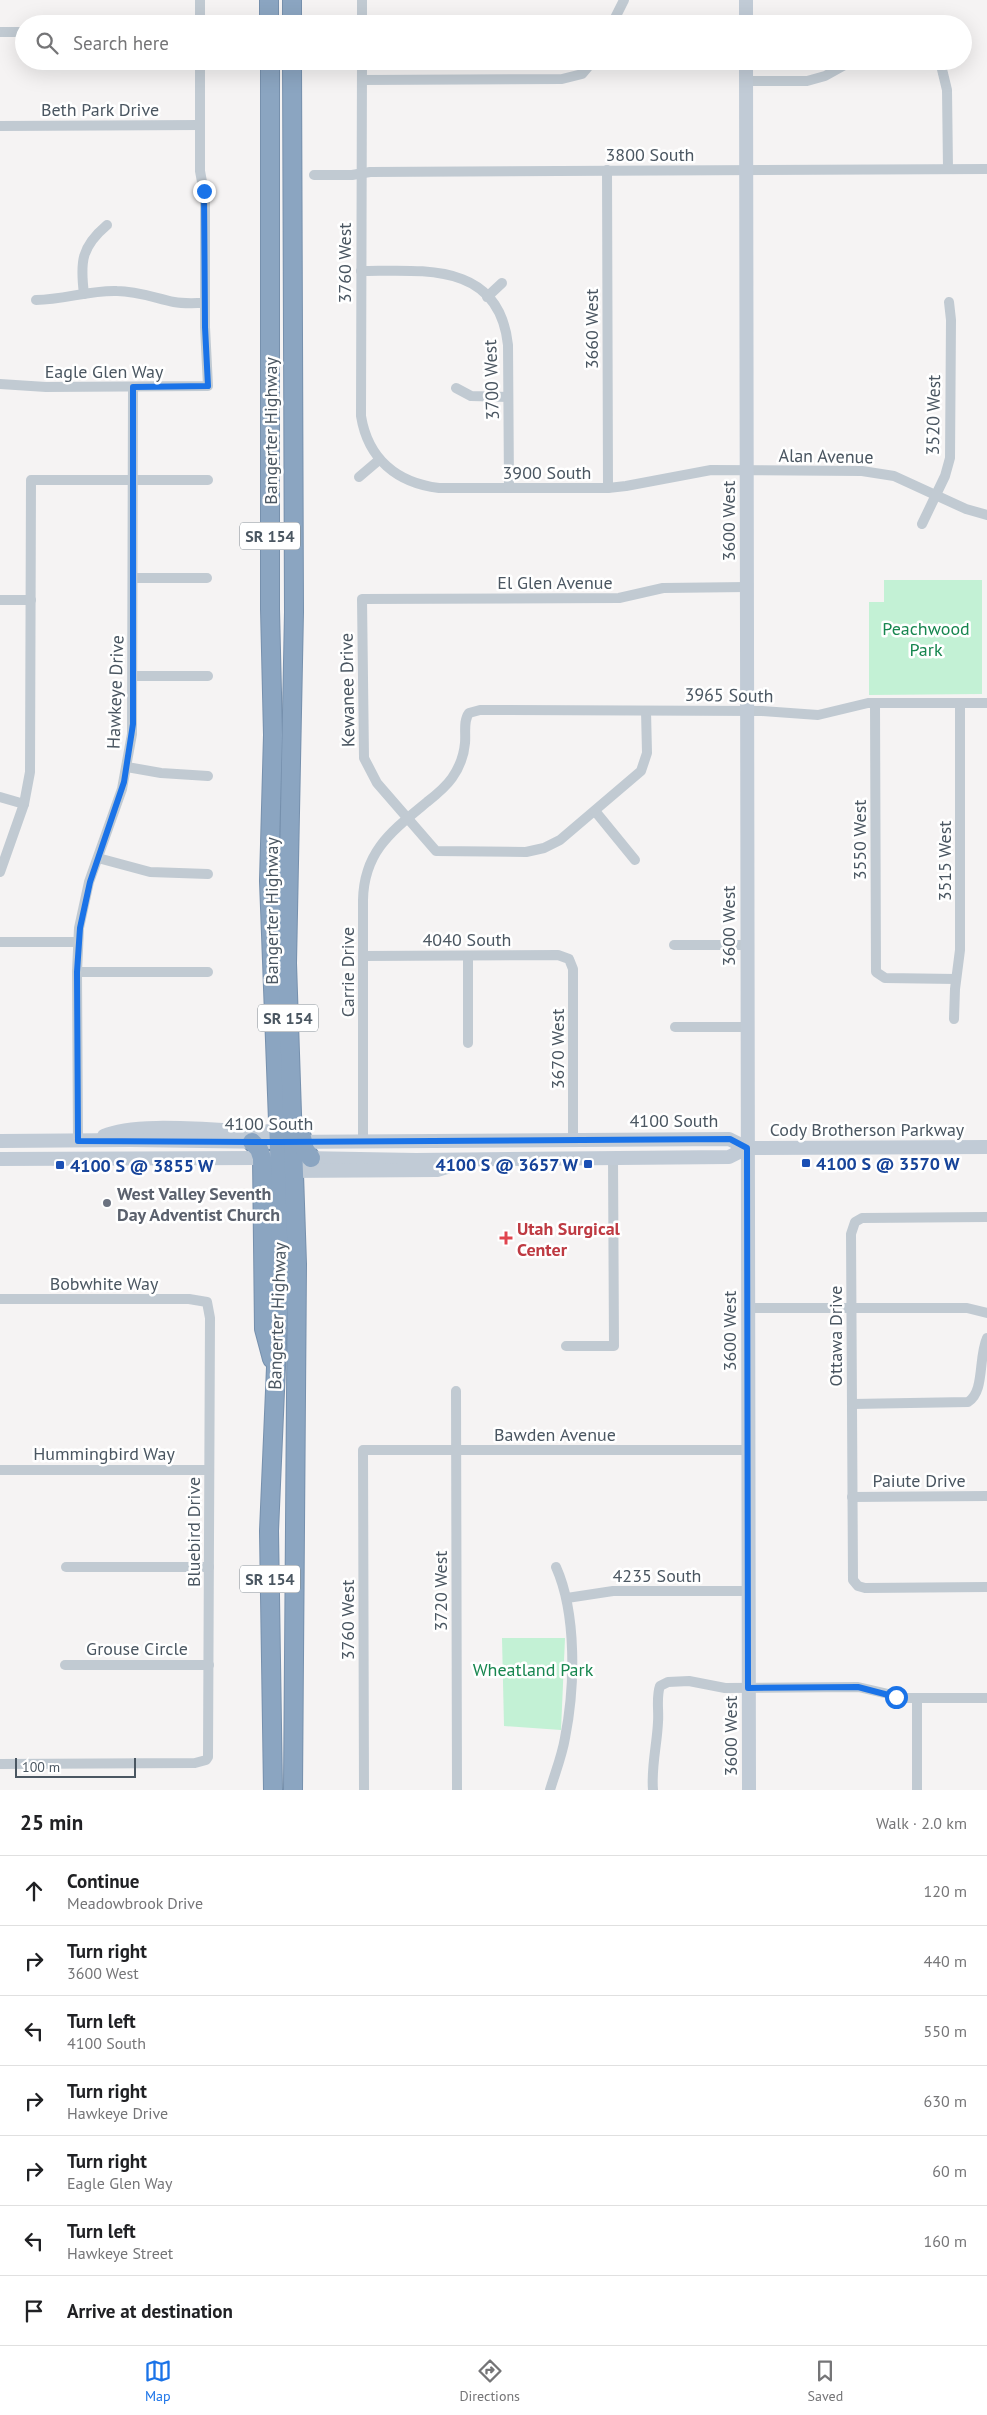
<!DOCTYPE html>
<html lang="en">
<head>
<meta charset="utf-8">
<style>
	body { margin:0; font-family:"PT Sans",sans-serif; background:#f6f6f6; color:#202124 }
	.scale { position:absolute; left:15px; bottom:12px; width:121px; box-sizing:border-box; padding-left:5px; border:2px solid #4a5661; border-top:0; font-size:14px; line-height:18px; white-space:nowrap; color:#4a5661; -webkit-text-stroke:4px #fff; paint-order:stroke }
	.stop { position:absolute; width:15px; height:15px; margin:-11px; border:4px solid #1a73e8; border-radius:50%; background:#fff }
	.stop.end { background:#1a73e8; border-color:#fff; box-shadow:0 1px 5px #0008 }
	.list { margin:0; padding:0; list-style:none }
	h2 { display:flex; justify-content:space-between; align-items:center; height:65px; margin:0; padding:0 20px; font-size:21px }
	h2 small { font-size:16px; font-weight:400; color:#757577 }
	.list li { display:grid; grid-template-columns:32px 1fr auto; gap:15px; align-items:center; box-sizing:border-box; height:70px; padding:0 20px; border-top:1px solid #e0e0e0 }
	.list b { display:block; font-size:19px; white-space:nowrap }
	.list p { margin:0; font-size:16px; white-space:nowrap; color:#757577 }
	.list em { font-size:16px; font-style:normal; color:#757577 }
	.icon { flex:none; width:28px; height:28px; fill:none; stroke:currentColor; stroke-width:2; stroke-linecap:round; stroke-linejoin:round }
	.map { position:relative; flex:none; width:987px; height:1790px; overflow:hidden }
	.search { position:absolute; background:#fff; box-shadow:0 5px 20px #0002; left:15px; right:15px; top:15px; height:55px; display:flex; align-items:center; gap:12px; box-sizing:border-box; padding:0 18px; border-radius:28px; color:#757577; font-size:19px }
	.sheet { height:555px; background:#fff }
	nav { display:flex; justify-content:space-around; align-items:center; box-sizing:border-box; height:70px; border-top:1px solid #e0e0e0; background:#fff; font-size:14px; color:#757577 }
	nav a { display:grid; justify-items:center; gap:2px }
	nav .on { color:#1a73e8 }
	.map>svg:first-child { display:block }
	.green { fill:#c3f1d5 }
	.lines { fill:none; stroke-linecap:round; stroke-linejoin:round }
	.highway-casing { stroke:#7690ad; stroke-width:20 }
	.street { stroke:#c1cad2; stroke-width:10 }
	.secondary { stroke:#c1cbd6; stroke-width:14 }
	.highway { stroke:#8ba5c1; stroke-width:18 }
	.route { stroke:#1a73e8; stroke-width:6 }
	.transit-dot { fill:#1a4fb4; stroke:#fff; stroke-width:2 }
	.worship-dot { fill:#6b7280; stroke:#fff; stroke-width:2 }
	.health-dot { fill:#e0444e; stroke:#fff; stroke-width:2 }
	.labels { text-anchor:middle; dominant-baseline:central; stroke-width:5; stroke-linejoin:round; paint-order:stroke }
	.shield { fill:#fff; stroke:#808990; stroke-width:1 }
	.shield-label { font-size:16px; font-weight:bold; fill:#4a5661 }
	.street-label { font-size:18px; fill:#4a5661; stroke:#fff }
	.park-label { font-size:18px; fill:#17864f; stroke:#fff }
	.transit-label { font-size:18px; font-weight:bold; fill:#164399; stroke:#fff; text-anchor:start }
	.worship-label { font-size:18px; font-weight:bold; fill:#5b616d; stroke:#fff; text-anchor:start }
	.health-label { font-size:18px; font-weight:bold; fill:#be3a42; stroke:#fff; text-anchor:start }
</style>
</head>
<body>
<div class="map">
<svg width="987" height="1790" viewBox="0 0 987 1790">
	<rect width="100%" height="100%" fill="#f5f3f3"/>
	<g class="green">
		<path d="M884,580H982V694L869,695V602H884Z"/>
		<path d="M502,1638H565L561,1730L504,1726Z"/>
	</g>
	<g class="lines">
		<defs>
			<g id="highway">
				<path d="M269,0V24"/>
				<path d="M292,0V24"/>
				<path d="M270,61V609L273,735L269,881L280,1174V1274L269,1531L273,1790"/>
				<path d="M292,61L294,612L287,963L297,1264L293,1790"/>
				<path d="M300,1129L305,1150L311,1158"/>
				<path d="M252,1142L259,1149L262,1158L264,1329L272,1359"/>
			</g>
		</defs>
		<use href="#highway" class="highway-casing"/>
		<g class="street">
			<path d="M200,0V24"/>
			<path d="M362,0V24"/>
			<path d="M612,24L624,0"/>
			<path d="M0,32H24"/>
			<path d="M362,61L361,416C368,459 397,483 439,488H608L626,486L711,470L862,471L894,476L966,509L987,515"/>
			<path d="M940,61L947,90L948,169"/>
			<path d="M362,80L562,79L582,74L593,61"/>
			<path d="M746,81H807L825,76L852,61"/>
			<path d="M0,126L200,125"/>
			<path d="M607,170L608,488"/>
			<path d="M314,175H352L370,172L987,169"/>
			<path d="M361,271C423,271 499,261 508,345L509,488"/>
			<path d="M84,294C80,262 81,247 107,225"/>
			<path d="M487,297L502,283"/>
			<path d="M36,300C64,300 89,290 117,291C137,291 155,298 174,302C184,304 195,303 205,303"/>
			<path d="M0,384L46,387L208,386L205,327V198L200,171V61"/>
			<path d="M456,388L471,396L508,397"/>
			<path d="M359,477L379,460"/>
			<path d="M922,524L945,476L950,458L951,320L949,302"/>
			<path d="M133,578H207"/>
			<path d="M0,600H31"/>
			<path d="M133,676H208"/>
			<path d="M875,703L876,972L885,978L956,979"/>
			<path d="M646,711L647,753L641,771L560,840L544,848L526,852L436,851L377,783L364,758L362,599L619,598L663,588L747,587"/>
			<path d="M127,767L161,773L208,776"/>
			<path d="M0,797L24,804"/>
			<path d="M595,811L635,860"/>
			<path d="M98,858L150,872L208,874"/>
			<path d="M0,872L24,804L30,772L31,480H208"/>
			<path d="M0,942H78"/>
			<path d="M674,945H747"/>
			<path d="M363,956L558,955L569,959L573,969V1139"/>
			<path d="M468,956V1043"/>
			<path d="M77,972H208"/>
			<path d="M954,1019L955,989L960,950V703"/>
			<path d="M675,1027H747"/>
			<path d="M78,1141L77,972L79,928L89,882L122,789L132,734L133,387"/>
			<path d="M363,1141V900C364,851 392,831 427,802C436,795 445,788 452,778C459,768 464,755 465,743C466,733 463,721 469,713L480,710L762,711L818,715L868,703H987"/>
			<path d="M987,1217L862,1218L855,1222L851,1234L853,1580L858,1586L865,1588L987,1587"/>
			<path d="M0,1299H189L207,1302L210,1318L208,1757L206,1760L195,1763L0,1764"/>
			<path d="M747,1308H967L987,1313"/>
			<path d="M566,1346H614L613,1158"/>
			<path d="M456,1391L457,1790"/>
			<path d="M852,1404L968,1402C985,1392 978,1358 987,1338"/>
			<path d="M0,1470H209"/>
			<path d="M852,1497L987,1496"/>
			<path d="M66,1567H209"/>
			<path d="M567,1598L613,1591H748"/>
			<path d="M65,1665H209"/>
			<path d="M917,1698V1790"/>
			<path d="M364,1790L363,1450H748"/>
			<path d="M550,1790C555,1773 562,1756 565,1738C575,1688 577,1614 556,1567"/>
			<path d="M653,1790C651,1767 657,1745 658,1722C659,1711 656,1697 660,1686L668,1682L689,1681L725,1688L858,1687L906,1698H987"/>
		</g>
		<g class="secondary">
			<path d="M746,0V24"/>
			<path d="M746,61L749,1790"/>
			<path d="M104,1136C135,1122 208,1130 244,1131C256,1131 276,1134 285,1126"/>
			<path d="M0,1141L130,1140L278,1142L729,1139L747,1148L987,1147"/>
			<path d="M303,1158L416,1160L729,1157L747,1148"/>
			<path d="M0,1159L271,1158"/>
			<path d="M285,1171L437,1170L457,1164"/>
		</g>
		<use href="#highway" class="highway"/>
	</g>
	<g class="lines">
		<path class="route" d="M204,191L205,327L208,386L133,387V724L124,782L90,882L80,928L77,972L78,1141L278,1142L730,1139L747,1148L748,1688L858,1687L896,1697"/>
	</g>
	<g class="transit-dot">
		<rect x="801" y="1158" width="10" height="10" rx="2.5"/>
		<rect x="583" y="1159" width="10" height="10" rx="2.5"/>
		<rect x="55" y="1160" width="10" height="10" rx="2.5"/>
	</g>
	<circle class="worship-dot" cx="107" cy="1203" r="5"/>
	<path class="health-dot" d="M503.5 1230.5h5v5h5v5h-5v5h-5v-5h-5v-5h5z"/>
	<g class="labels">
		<g class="shield">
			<rect x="240" y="522.5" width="60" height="27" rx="4"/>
			<rect x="258" y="1004.5" width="60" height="27" rx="4"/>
			<rect x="240" y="1565.5" width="60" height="27" rx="4"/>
		</g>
		<g class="shield-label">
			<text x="270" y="536">SR 154</text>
			<text x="288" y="1018">SR 154</text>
			<text x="270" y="1579">SR 154</text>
		</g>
		<g class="street-label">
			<text x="100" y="109">Beth Park Drive</text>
			<text x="650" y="154">3800 South</text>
			<text transform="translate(344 263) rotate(-90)">3760 West</text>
			<text transform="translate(591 329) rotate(-90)">3660 West</text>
			<text x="104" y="371">Eagle Glen Way</text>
			<text transform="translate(491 380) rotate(-92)">3700 West</text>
			<text transform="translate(933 415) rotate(-89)">3520 West</text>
			<text transform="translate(270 431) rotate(-90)">Bangerter Highway</text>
			<text transform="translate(826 456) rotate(1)">Alan Avenue</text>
			<text x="547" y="472">3900 South</text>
			<text transform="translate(728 521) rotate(-90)">3600 West</text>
			<text x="555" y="582">El Glen Avenue</text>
			<text transform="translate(347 690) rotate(-91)">Kewanee Drive</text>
			<text transform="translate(115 692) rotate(-88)">Hawkeye Drive</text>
			<text transform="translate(729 695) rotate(1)">3965 South</text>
			<text transform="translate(859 840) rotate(-90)">3550 West</text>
			<text transform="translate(944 861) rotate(-90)">3515 West</text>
			<text transform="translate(271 911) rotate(-90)">Bangerter Highway</text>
			<text transform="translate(728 926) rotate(-90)">3600 West</text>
			<text x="467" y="939">4040 South</text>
			<text transform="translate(347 972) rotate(-90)">Carrie Drive</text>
			<text transform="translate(557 1049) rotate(-90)">3670 West</text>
			<text x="674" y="1120">4100 South</text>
			<text x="269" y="1123">4100 South</text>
			<text x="867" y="1129">Cody Brotherson Parkway</text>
			<text x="104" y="1283">Bobwhite Way</text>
			<text transform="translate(277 1316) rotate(-88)">Bangerter Highway</text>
			<text transform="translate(729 1331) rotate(-90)">3600 West</text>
			<text transform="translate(835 1336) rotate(-90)">Ottawa Drive</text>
			<text x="555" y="1434">Bawden Avenue</text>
			<text x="104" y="1453">Hummingbird Way</text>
			<text x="919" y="1480">Paiute Drive</text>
			<text transform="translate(193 1532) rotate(-90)">Bluebird Drive</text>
			<text x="657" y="1575">4235 South</text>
			<text transform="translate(440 1591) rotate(-90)">3720 West</text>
			<text transform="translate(347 1620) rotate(-90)">3760 West</text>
			<text x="137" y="1648">Grouse Circle</text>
			<text transform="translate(730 1736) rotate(-90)">3600 West</text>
		</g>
		<g class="park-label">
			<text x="926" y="628">Peachwood<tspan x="926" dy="21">Park</tspan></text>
			<text x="533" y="1669">Wheatland Park</text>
		</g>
		<g class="transit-label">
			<text x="816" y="1163">4100 S @ 3570 W</text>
			<text x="578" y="1164" text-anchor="end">4100 S @ 3657 W</text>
			<text x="70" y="1165">4100 S @ 3855 W</text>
		</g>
		<g class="worship-label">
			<text x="117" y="1193">West Valley Seventh<tspan x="117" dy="21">Day Adventist Church</tspan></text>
		</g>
		<g class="health-label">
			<text x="517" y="1228">Utah Surgical<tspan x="517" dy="21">Center</tspan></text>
		</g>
	</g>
</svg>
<div class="scale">100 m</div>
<div class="stop" style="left:896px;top:1697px"></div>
<div class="stop end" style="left:204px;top:191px"></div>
<div class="search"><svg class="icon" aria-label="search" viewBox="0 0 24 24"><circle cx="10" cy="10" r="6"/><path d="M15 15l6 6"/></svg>Search here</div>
</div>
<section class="sheet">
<h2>25 min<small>Walk · 2.0 km</small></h2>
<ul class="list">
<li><svg class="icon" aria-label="ahead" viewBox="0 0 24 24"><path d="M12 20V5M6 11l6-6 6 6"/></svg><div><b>Continue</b><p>Meadowbrook Drive</p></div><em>120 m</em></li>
<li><svg class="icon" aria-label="right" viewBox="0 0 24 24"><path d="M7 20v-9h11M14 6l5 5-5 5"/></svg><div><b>Turn right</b><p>3600 West</p></div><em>440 m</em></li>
<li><svg class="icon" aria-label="left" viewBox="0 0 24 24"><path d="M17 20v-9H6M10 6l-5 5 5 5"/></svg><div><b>Turn left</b><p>4100 South</p></div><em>550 m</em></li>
<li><svg class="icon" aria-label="right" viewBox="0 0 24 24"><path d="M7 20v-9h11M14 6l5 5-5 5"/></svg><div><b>Turn right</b><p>Hawkeye Drive</p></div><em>630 m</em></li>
<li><svg class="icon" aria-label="right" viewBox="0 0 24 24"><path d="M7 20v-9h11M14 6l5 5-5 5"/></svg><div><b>Turn right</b><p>Eagle Glen Way</p></div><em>60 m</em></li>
<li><svg class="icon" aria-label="left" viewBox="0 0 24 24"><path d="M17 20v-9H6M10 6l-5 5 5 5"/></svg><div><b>Turn left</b><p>Hawkeye Street</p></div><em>160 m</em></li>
<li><svg class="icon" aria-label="arrive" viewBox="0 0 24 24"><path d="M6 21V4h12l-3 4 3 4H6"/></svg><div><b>Arrive at destination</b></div></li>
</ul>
</section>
<nav>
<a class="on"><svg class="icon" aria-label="map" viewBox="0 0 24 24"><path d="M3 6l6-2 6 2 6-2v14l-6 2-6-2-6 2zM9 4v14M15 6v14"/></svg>Map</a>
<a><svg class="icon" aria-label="directions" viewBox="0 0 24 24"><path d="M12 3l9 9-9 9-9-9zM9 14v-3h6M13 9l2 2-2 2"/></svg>Directions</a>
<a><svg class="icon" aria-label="saved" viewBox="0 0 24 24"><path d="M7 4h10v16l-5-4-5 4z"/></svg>Saved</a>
</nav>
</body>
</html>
